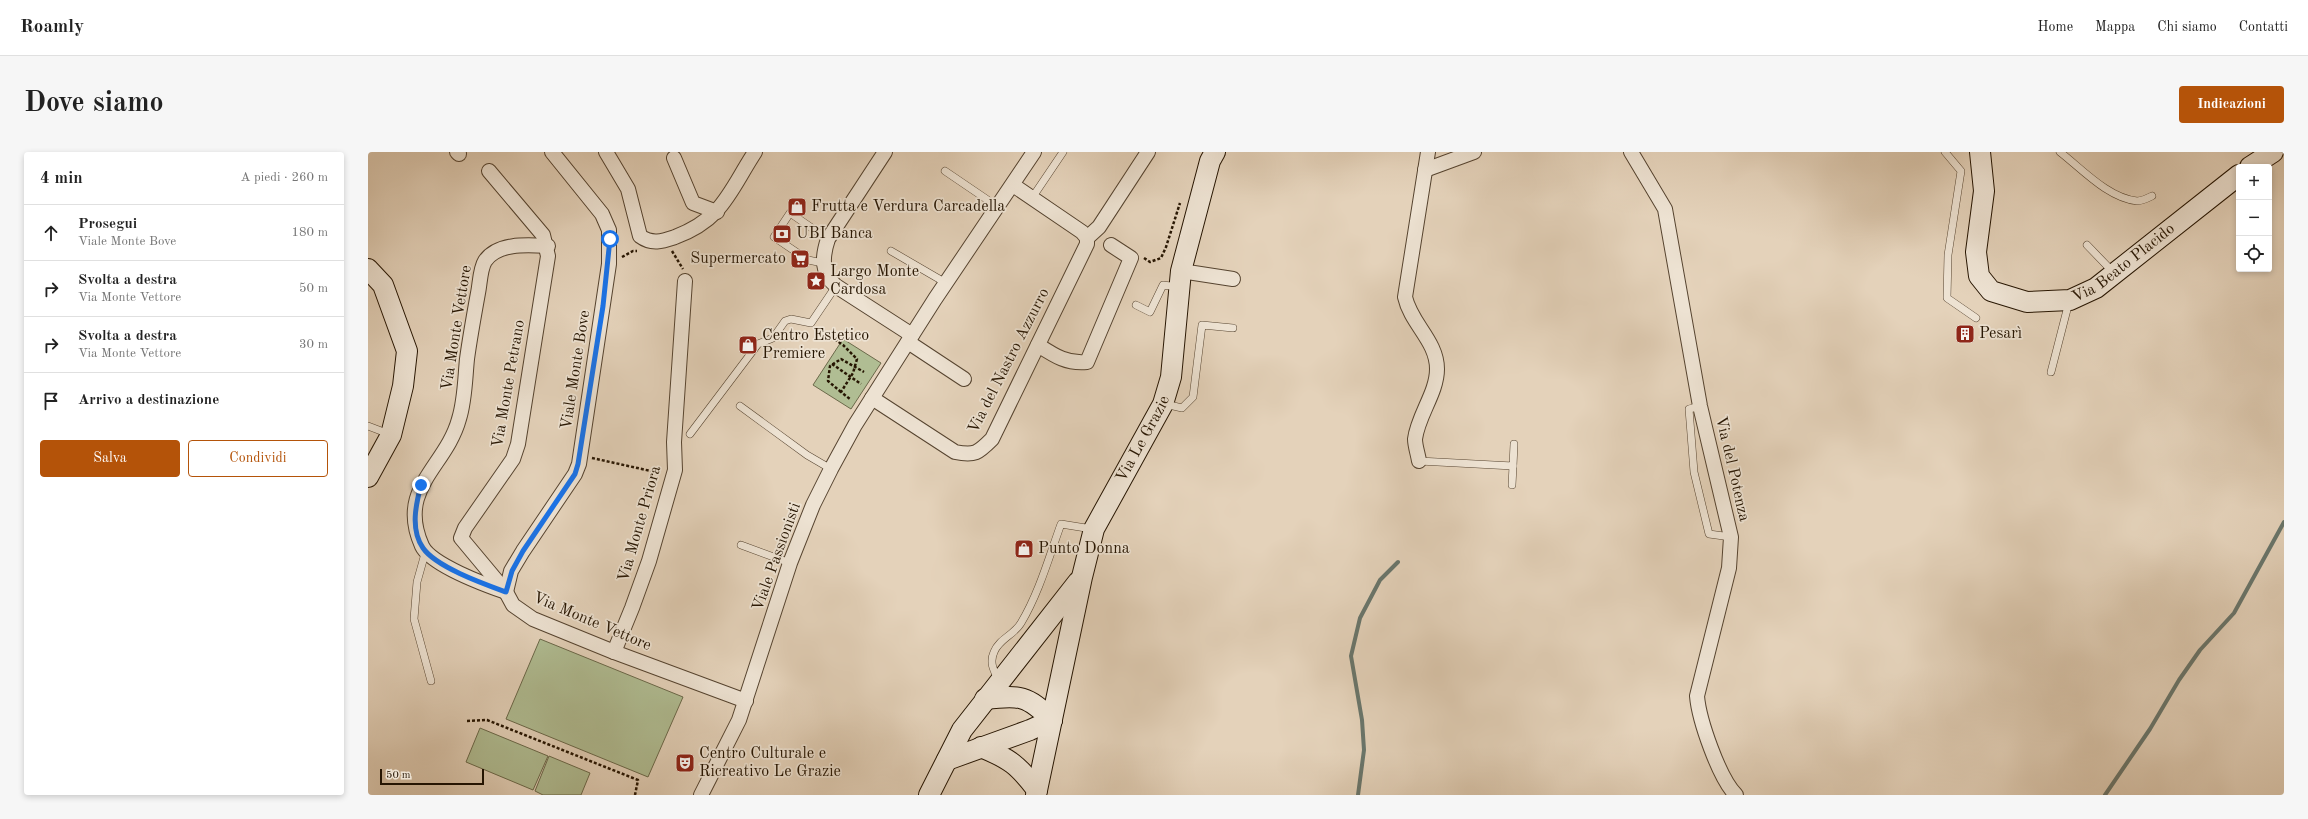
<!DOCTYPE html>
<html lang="it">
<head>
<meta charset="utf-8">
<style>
	body { margin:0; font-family:"Old Standard TT",serif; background:#f6f6f6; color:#222 }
	.controls { position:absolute; right:12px; top:12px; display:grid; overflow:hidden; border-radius:4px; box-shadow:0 2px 6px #0003 }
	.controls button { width:36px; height:36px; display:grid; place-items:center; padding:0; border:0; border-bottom:1px solid #e0e0e0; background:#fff; color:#222; font:20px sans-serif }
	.scale { position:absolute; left:12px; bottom:10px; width:104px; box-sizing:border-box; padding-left:4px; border:2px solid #261502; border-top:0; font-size:11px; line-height:14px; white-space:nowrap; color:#261502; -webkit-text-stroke:3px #ede2d2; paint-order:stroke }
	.stop { position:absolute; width:12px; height:12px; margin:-9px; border:3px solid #1a73e8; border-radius:50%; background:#fff }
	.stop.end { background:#1a73e8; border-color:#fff; box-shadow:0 1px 4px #0008 }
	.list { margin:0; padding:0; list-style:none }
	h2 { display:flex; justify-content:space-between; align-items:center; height:52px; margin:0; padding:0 16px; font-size:17px }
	h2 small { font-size:13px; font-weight:400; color:#767676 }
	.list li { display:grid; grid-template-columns:26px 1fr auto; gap:12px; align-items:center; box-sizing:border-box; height:56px; padding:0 16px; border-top:1px solid #e0e0e0 }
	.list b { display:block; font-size:15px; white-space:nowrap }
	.list p { margin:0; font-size:13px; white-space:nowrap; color:#767676 }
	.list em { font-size:13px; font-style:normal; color:#767676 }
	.actions { display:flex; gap:8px; padding:12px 16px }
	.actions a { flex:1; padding:9px 0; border:1px solid #b45309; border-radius:4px; text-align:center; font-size:14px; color:#b45309 }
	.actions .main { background:#b45309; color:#fff }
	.icon { flex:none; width:22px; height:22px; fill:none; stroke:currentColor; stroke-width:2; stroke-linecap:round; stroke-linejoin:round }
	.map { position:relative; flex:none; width:1916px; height:643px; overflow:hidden; border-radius:4px }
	header { display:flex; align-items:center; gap:24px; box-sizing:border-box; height:56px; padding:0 20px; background:#fff; border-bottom:1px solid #e0e0e0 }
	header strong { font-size:19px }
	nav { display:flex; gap:22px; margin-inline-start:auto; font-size:14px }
	.intro { display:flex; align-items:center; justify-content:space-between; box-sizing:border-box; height:96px; padding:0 24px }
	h1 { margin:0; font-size:28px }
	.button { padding:10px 18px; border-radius:4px; background:#b45309; color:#fff; font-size:14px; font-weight:700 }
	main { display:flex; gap:24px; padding:0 24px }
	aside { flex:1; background:#fff; border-radius:4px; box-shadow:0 2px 6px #0003 }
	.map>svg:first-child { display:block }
	.green { fill:#b0bd93; stroke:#6b694a }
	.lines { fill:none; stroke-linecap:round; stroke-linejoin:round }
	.stream { stroke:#69766c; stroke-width:4 }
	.lane-casing { stroke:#564430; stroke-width:8 }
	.street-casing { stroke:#564430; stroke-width:16 }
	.secondary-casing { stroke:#261502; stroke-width:22 }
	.path { stroke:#261502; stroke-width:2.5; stroke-dasharray:3 2; stroke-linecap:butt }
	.lane { stroke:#ede2d2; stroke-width:7 }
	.street { stroke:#ede2d2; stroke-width:14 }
	.secondary { stroke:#ede2d2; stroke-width:20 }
	.route { stroke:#1a73e8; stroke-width:5 }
	.labels { text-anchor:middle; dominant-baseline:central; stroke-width:3.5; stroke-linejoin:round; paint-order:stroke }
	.poi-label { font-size:16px; fill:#261502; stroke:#ede2d2; text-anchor:start }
	.street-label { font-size:16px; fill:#261502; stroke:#ede2d2 }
</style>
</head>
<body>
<header>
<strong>Roamly</strong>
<nav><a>Home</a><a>Mappa</a><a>Chi siamo</a><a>Contatti</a></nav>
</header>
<div class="intro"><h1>Dove siamo</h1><a class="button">Indicazioni</a></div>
<main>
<aside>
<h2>4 min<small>A piedi · 260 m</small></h2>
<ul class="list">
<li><svg class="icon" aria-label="ahead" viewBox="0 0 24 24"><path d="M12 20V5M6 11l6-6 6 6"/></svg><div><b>Prosegui</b><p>Viale Monte Bove</p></div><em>180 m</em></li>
<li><svg class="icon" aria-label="right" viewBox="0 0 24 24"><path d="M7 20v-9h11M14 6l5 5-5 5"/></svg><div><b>Svolta a destra</b><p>Via Monte Vettore</p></div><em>50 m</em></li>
<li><svg class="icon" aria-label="right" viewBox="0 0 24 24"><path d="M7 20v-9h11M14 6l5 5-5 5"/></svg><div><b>Svolta a destra</b><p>Via Monte Vettore</p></div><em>30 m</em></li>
<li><svg class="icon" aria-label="arrive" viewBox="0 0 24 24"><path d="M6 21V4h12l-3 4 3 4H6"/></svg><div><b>Arrivo a destinazione</b></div></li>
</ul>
<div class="actions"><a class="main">Salva</a><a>Condividi</a></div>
</aside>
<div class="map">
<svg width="1916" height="643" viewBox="0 0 1916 643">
	<rect width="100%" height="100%" fill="#e4d2ba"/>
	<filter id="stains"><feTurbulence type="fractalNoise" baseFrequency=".005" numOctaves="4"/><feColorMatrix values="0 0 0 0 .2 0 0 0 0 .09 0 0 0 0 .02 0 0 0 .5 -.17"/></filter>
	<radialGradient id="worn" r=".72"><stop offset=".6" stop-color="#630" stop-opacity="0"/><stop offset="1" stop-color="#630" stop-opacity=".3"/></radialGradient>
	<g class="green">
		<path d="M475,187L513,211L483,257L445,233Z"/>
		<path d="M172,487L315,545L280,625L138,567Z"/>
		<path d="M112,576L180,604L165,638L98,610Z"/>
		<path d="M181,604L222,621L213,643H175L167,639Z"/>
	</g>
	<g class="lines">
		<g class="stream">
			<path d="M990,643L996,598L994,568L983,504L992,466L1012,428L1030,410"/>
			<path d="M1737,643L1782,577L1811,528L1832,498L1866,461L1916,370"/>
		</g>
		<defs>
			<g id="lane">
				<path d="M1577,0L1593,19L1580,103L1579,146L1608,166"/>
				<path d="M1692,0C1714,17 1740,46 1769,49C1774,49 1780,46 1784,44"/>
				<path d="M577,19L630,55"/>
				<path d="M664,46L695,0"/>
				<path d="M1719,93L1745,120"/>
				<path d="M523,99L578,131"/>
				<path d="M455,111L440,108L406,85L422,61L460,87"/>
				<path d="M768,153L782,160L795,133L810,135"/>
				<path d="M1683,220L1701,150"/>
				<path d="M797,252L814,256L825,245L834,173L865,176"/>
				<path d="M372,254L439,303L463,317"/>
				<path d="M1332,254L1321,257L1326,320L1341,382L1363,385"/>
				<path d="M0,274L21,282"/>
				<path d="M322,282L390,192L405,186L417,169L423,167L443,171L468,134"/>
				<path d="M1051,309L1145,314L1146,292"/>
				<path d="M1144,333L1145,314"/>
				<path d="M373,393L422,411"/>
				<path d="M58,398L49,430L46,467L63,529"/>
				<path d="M631,529C626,519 621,511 626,500C631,487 646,483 653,471C671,441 681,405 693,372L724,377"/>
			</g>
			<g id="street">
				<path d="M89,0L91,2"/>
				<path d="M238,0L260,37L272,84C284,93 295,89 307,85C355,67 361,40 387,0"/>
				<path d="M517,0L460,87C454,105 453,121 468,134L544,183"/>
				<path d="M1263,0L1297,57L1332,254L1363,385L1361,416L1329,544C1331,568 1351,626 1368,643"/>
				<path d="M306,6L325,51L349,60"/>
				<path d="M1057,18L1106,0"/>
				<path d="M121,19L175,83L180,104L150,292L145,307L97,376L93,386L138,440L145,453L165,467L246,500L378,549"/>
				<path d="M719,86L731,75L780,0"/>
				<path d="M813,119L865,127"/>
				<path d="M540,190L596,227"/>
				<path d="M670,193C687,204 699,212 719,210L763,106L743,93"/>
				<path d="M504,246L587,300C607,304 610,301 624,287L719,92V86L714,80L645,33"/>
				<path d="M1051,309C1050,302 1047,294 1047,287C1050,263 1069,241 1069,217C1069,189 1043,172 1037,145L1060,0"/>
				<path d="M138,440L143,419L155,399L207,322L211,312L241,112V78L234,62L184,0"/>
				<path d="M138,440C118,433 63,413 54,394C28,336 78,315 91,267C97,248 97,227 99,207C102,185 106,163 110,141C112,132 112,117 117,109C130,90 161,93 180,94"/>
				<path d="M246,500L264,456L281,409L307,318L306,290L317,129"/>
				<path d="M333,643L371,568L422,411L445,353L463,317L487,273L567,147L666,0"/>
			</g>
			<g id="secondary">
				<path id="s1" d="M1612,0L1616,39L1608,100L1611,124L1623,139L1659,150L1702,148L1728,136L1871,23"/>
				<path d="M1882,15L1905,0"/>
				<path d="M0,117L15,133L39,199L35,234L23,283L0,325"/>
				<path d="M617,547C652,543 659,543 684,568"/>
				<path d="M613,595C642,607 650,613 669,638"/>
				<path d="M579,608L662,578L684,568"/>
				<path d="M561,643L594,578L710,430"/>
				<path id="s2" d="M668,643L714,425L726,377L795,252L803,225L813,119L842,9L847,0"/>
			</g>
		</defs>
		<use href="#lane" class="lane-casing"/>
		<use href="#street" class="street-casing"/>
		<use href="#secondary" class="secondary-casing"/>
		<g class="path">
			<path d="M304,99L315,117"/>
			<path d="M254,105L265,99H269"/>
			<path d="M776,106L782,110L793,106L798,95L812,51"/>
			<path d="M450,176L475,193L489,207L485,221L473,240L482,247"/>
			<path d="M464,212L493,232"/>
			<path d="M473,240L460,229L462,214L473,207L496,220"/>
			<path d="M224,306L292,321"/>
			<path d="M99,569L119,568L270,628L267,643"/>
		</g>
		<use href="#lane" class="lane"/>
		<use href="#street" class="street"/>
		<use href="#secondary" class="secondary"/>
	</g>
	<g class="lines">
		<path class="route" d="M53,333C48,352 42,377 55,396C68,415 116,432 138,440L144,419L155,399L207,322L210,312L235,154L242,87"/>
	</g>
	<defs>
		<symbol id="shop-square" viewBox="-11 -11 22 22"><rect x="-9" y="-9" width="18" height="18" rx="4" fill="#8f2418" stroke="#ede2d2"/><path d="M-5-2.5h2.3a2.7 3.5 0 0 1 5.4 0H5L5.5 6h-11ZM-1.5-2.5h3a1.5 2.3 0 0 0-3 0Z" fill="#fff"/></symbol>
		<symbol id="bank-square" viewBox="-11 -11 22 22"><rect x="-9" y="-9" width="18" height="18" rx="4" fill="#8f2418" stroke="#ede2d2"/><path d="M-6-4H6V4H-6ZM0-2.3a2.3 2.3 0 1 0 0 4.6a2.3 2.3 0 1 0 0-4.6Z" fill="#fff"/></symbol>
		<symbol id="supermarket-square" viewBox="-11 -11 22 22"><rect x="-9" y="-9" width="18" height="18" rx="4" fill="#8f2418" stroke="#ede2d2"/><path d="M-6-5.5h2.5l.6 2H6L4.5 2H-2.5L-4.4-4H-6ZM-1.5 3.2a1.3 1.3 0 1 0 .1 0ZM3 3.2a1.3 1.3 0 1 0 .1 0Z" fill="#fff"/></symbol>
		<symbol id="sight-square" viewBox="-11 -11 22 22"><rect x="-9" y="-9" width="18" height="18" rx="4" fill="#8f2418" stroke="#ede2d2"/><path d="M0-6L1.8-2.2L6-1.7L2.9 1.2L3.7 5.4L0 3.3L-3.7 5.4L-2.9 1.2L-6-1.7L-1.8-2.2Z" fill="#fff"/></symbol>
		<symbol id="building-square" viewBox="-11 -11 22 22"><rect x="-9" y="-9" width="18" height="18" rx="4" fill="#8f2418" stroke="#ede2d2"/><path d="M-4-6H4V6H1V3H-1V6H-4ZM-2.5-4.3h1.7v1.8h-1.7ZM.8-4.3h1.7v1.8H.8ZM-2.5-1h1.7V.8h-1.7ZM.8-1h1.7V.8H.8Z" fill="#fff"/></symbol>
		<symbol id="theatre-square" viewBox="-11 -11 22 22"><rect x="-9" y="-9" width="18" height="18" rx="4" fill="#8f2418" stroke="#ede2d2"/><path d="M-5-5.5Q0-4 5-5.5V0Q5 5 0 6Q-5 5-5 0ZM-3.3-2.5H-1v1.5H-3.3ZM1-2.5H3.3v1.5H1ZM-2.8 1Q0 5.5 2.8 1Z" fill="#fff"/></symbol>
	</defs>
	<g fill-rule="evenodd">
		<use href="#shop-square" x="418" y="44" width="22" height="22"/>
		<use href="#bank-square" x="403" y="71" width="22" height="22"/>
		<use href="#supermarket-square" x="421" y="96" width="22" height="22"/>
		<use href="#sight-square" x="437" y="118" width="22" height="22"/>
		<use href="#building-square" x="1586" y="171" width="22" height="22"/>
		<use href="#shop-square" x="369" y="182" width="22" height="22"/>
		<use href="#shop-square" x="645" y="386" width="22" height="22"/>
		<use href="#theatre-square" x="306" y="600" width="22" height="22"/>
	</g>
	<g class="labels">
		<g class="poi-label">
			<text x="443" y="55">Frutta e Verdura Carcadella</text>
			<text x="428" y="82">UBI Banca</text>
			<text x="418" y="107" text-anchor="end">Supermercato</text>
			<text x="462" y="120">Largo Monte<tspan x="462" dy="18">Cardosa</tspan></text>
			<text x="1611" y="182">Pesarì</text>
			<text x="394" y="184">Centro Estetico<tspan x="394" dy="18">Premiere</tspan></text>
			<text x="670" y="397">Punto Donna</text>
			<text x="331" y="602">Centro Culturale e<tspan x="331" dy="18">Ricreativo Le Grazie</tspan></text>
		</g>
		<g class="street-label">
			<text stroke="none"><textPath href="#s1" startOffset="290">Via Beato Placido</textPath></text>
			<text transform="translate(89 176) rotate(-81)">Via Monte Vettore</text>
			<text transform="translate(641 209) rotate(-63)">Via del Nastro Azzurro</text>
			<text transform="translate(208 218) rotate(-81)">Viale Monte Bove</text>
			<text transform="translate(141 232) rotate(-80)">Via Monte Petrano</text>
			<text stroke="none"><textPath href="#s2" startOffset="375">Via Le Grazie</textPath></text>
			<text transform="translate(1364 317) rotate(77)">Via del Potenza</text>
			<text transform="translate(272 372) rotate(-74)">Via Monte Priora</text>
			<text transform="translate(409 405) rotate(-70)">Viale Passionisti</text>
			<text transform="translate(224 470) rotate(23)">Via Monte Vettore</text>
		</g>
	</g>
	<rect width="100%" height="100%" filter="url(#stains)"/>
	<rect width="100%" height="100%" fill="url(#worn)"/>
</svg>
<div class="controls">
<button>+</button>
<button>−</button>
<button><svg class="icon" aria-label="locate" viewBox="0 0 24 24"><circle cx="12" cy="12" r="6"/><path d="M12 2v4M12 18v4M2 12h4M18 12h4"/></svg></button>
</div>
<div class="scale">50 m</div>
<div class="stop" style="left:242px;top:87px"></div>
<div class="stop end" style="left:53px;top:333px"></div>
</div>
</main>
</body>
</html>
